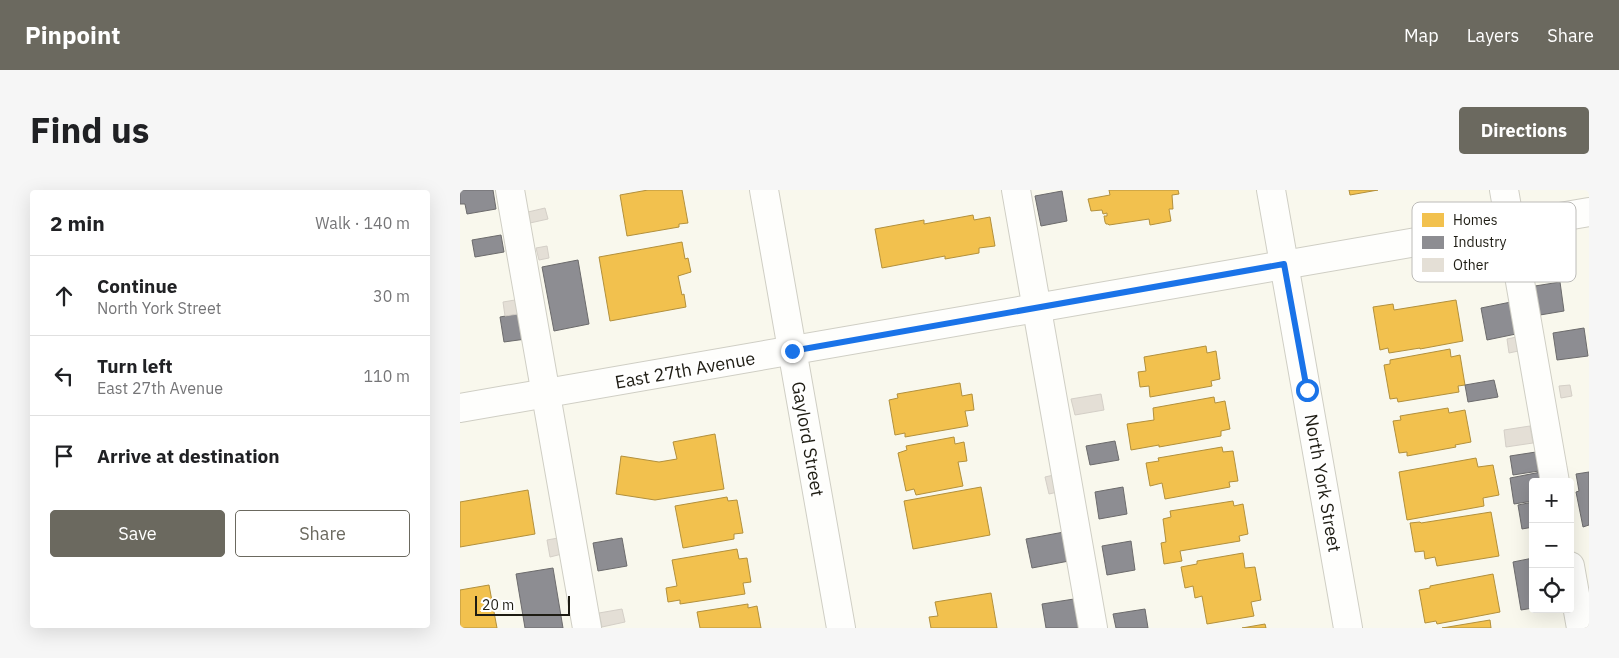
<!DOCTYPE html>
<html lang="en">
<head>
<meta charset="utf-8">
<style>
	body { margin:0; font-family:"IBM Plex Sans",sans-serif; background:#f6f6f6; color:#202124 }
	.controls { position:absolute; right:15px; bottom:15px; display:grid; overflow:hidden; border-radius:5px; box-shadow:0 5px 20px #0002 }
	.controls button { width:45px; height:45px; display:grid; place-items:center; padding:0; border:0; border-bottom:1px solid #e0e0e0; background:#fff; color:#202124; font:25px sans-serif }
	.scale { position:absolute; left:15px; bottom:12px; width:95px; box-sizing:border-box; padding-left:5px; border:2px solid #1e1c13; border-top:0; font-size:14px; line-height:18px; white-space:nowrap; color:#1e1c13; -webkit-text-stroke:4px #fff; paint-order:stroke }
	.stop { position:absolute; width:15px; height:15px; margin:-11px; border:4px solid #1a73e8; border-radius:50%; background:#fff }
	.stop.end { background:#1a73e8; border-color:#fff; box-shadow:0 1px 5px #0008 }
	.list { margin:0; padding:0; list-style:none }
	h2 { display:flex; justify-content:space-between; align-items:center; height:65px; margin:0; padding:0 20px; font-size:21px }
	h2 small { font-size:16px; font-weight:400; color:#757577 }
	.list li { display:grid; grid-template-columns:32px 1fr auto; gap:15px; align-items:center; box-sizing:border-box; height:80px; padding:0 20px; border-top:1px solid #e0e0e0 }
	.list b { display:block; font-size:19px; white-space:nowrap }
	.list p { margin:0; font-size:16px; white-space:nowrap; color:#757577 }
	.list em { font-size:16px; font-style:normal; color:#757577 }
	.actions { display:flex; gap:10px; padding:15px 20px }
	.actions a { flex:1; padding:11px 0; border:1px solid #6b695f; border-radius:5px; text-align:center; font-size:18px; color:#6b695f }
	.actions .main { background:#6b695f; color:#fff }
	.icon { flex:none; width:28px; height:28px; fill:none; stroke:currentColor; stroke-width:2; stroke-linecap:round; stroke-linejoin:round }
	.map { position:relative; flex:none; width:1129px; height:438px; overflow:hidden; border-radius:5px }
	header { display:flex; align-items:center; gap:30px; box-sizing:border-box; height:70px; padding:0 25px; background:#6b695f; color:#fff }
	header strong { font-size:24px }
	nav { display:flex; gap:28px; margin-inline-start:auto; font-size:18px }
	.intro { display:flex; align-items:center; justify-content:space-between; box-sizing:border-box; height:120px; padding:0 30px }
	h1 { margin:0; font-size:35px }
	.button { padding:12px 22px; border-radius:5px; background:#6b695f; color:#fff; font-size:18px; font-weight:700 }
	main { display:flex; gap:30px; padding:0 30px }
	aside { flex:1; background:#fff; border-radius:5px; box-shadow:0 5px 20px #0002 }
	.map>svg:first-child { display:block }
	.homes { fill:#f2c14e; stroke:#b2903c }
	.industry { fill:#8d8d92; stroke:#6c6b6c }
	.building { fill:#e4dfd6; stroke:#d4cfc7 }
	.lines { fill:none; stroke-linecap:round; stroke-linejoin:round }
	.minor-casing { stroke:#cfcec4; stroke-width:30 }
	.major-casing { stroke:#cfcec4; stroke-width:30 }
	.minor { stroke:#fefefc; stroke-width:28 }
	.major { stroke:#fefefc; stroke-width:28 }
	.route { stroke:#1a73e8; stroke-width:6 }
	.labels { text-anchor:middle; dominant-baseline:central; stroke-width:5; stroke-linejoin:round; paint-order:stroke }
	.street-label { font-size:18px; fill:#1e1c13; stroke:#fff }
	.key { fill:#fff; stroke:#bcbbb8; stroke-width:1 }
	.key-label { font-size:14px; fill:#1e1c13 }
</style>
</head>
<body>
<header>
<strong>Pinpoint</strong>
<nav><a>Map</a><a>Layers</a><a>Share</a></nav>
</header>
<div class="intro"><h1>Find us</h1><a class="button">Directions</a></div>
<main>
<aside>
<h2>2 min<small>Walk · 140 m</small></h2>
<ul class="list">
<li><svg class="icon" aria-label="ahead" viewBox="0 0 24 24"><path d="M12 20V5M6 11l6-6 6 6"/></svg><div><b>Continue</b><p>North York Street</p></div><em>30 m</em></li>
<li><svg class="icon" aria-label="left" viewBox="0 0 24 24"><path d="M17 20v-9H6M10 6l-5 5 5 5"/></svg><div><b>Turn left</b><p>East 27th Avenue</p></div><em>110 m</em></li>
<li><svg class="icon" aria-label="arrive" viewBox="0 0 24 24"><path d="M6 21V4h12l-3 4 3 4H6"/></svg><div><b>Arrive at destination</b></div></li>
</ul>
<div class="actions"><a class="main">Save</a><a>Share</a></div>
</aside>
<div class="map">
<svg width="1129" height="438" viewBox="0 0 1129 438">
	<rect width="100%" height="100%" fill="#f9f8ed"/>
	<g class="homes">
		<path d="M188,0H222L228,33L219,34V37L167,46L160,5Z"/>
		<path d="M649,0H718L719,4L712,5L713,19H709L711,31L690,35L689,29L649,35L648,34H646L645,32L644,26H647V23L643,24L642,20L631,21L628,9L650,5Z"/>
		<path d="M889,0H918L890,5Z"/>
		<path d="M513,25L514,30L530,27L535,56L519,58V63L485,69V66L422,78L415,39L464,30V34Z"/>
		<path d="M222,52L225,69L228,68L231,82L218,86L222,105L224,104L226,117L150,131L139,67Z"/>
		<path d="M996,110L1003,151L960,159V158L929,163L928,158L920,160L913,117L933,114L934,120Z"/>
		<path d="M746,156L747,163L756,161L760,189L751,191L752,196L690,207L689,196L680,197L678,182L686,181L684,167Z"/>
		<path d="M990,159L991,167L1000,165L1005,195L998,196L999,202L938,212L937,208L930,209L924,175L930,174V170Z"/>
		<path d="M500,193L502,206L512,204L514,220L505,221L508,236L445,247V243L435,245L429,210L438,208L437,204Z"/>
		<path d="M754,207L755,213L765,211L770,239L761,241V246L699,257V255L671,260L667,234L694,230L693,218Z"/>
		<path d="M988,218L989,223L1005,220L1011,252L995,255L996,257L947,266V262L939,263L933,231L941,230L940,226Z"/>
		<path d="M255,244L264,299L195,310L156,304L161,266L199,272L217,269L213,252Z"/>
		<path d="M494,247L495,254L504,252L507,271L498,272L503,296L456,305L454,299L446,301L438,263L447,260L446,256Z"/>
		<path d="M762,257L763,262L773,261L778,291L769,292L770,297L705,309L702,293L690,296L686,273L699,271L698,268Z"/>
		<path d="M1016,268L1018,277L1033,275L1039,305L1023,308L1024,316L947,330L939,282Z"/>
		<path d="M521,297L530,345L453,359L444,311Z"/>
		<path d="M68,300L75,344L0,357V312Z"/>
		<path d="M267,307L268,311L277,310L283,343L274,344V349L223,358L215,316Z"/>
		<path d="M773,311L774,316L783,314L788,344L779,346L780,351L720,361L722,371L704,374L701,353L706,352L703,329L711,327L710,321Z"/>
		<path d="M1031,322L1039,366L977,376L975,367L965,369L964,361L955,362L950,333L960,332L961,333Z"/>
		<path d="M277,359L279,369L287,368L291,392L283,393L285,404L220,414V410L208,412L206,398L217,396L212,370Z"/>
		<path d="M783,363L785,378L795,377L801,410L791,412L794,426L747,434L742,406L735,408L733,396L725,398L721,377L737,374V371Z"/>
		<path d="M1033,384L1040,422L977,434L976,431L965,433L959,400L970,398V396Z"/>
		<path d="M29,395L37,438H0V400Z"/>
		<path d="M531,403L537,438H471L469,427L478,426L475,412Z"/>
		<path d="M288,414V418L297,416L301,438H240L237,422Z"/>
		<path d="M1030,430L1031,438H982Z"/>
		<path d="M805,434L806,438H782Z"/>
	</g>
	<g class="industry">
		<path d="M0,0H33L36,19L7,24L5,14H0Z"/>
		<path d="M602,1L607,31L581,36L575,6Z"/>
		<path d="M41,45L44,62L15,67L12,50Z"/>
		<path d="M118,70L129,134L94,141L82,77Z"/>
		<path d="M1100,92L1104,121L1080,125L1075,96Z"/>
		<path d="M1051,112L1056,144L1027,150L1021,118Z"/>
		<path d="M62,123L66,149L44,152L40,127Z"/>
		<path d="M1124,138L1128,166L1097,170L1093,143Z"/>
		<path d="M1034,190L1038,207L1008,212L1005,195Z"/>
		<path d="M655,251L659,270L630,275L626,256Z"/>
		<path d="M1076,262L1079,281L1053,285L1050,266Z"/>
		<path d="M1081,282L1082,292H1073V311L1054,314L1050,288Z"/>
		<path d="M1129,282V335L1123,337L1116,302L1119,301L1116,284Z"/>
		<path d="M663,297L667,324L639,329L635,302Z"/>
		<path d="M1073,312V337L1062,339L1058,315Z"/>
		<path d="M604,342L609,371L572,378L566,349Z"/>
		<path d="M162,348L167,376L138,381L133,353Z"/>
		<path d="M671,351L675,380L647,385L642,356Z"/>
		<path d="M1073,368V418L1061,420L1053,372Z"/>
		<path d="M93,378L103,438H65L56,384Z"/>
		<path d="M614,409L619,438H586L582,414Z"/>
		<path d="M685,419L688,438H656L653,424Z"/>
	</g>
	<g class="building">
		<path d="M85,18L88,29L70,33L68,22Z"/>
		<path d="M87,56L89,68L79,70L76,58Z"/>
		<path d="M55,110L58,124L45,126L43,112Z"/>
		<path d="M1061,146L1063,160L1049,163L1047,149Z"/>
		<path d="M1110,195L1112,206L1101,208L1099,196Z"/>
		<path d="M641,204L644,220L615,225L611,209Z"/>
		<path d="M1070,236L1073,253L1046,257L1044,240Z"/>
		<path d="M598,284L602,301L589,304L585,287Z"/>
		<path d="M98,348L102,364L90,367L87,350Z"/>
		<path d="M162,419L165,432L142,437L139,423Z"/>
	</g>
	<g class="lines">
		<defs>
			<g id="minor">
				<path d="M50,0L127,438"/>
				<path d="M304,0L381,438"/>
				<path d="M556,0L633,438"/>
				<path d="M1044,0L1095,292"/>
				<path d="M0,218L1129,22"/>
				<path d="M1110,376L1121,438"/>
			</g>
			<path id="major" d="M811,0L888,438"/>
		</defs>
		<use href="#minor" class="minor-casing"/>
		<use href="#major" class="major-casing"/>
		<use href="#minor" class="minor"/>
		<use href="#major" class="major"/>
	</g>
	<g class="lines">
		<path class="route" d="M332,161L824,74L847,200"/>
	</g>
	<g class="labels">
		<g class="street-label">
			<text transform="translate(225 180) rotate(-10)">East 27th Avenue</text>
			<text transform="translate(348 249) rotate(80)">Gaylord Street</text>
			<text transform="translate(863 293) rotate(80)">North York Street</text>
		</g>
	</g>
	<rect x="952" y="12" width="164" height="80" rx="8" class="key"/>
	<rect x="962" y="23" width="22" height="14" fill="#f2c14e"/>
	<rect x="962" y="46" width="22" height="13" fill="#8d8d92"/>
	<rect x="962" y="68" width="22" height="14" fill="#e4dfd6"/>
	<g class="key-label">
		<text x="993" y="35">Homes</text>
		<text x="993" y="57">Industry</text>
		<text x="993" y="80">Other</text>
	</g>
</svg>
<div class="controls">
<button>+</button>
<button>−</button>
<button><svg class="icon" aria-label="locate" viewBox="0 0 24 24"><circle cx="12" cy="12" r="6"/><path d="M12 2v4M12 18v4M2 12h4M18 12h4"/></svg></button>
</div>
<div class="scale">20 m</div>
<div class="stop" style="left:847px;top:200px"></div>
<div class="stop end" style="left:332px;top:161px"></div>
</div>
</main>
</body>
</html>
